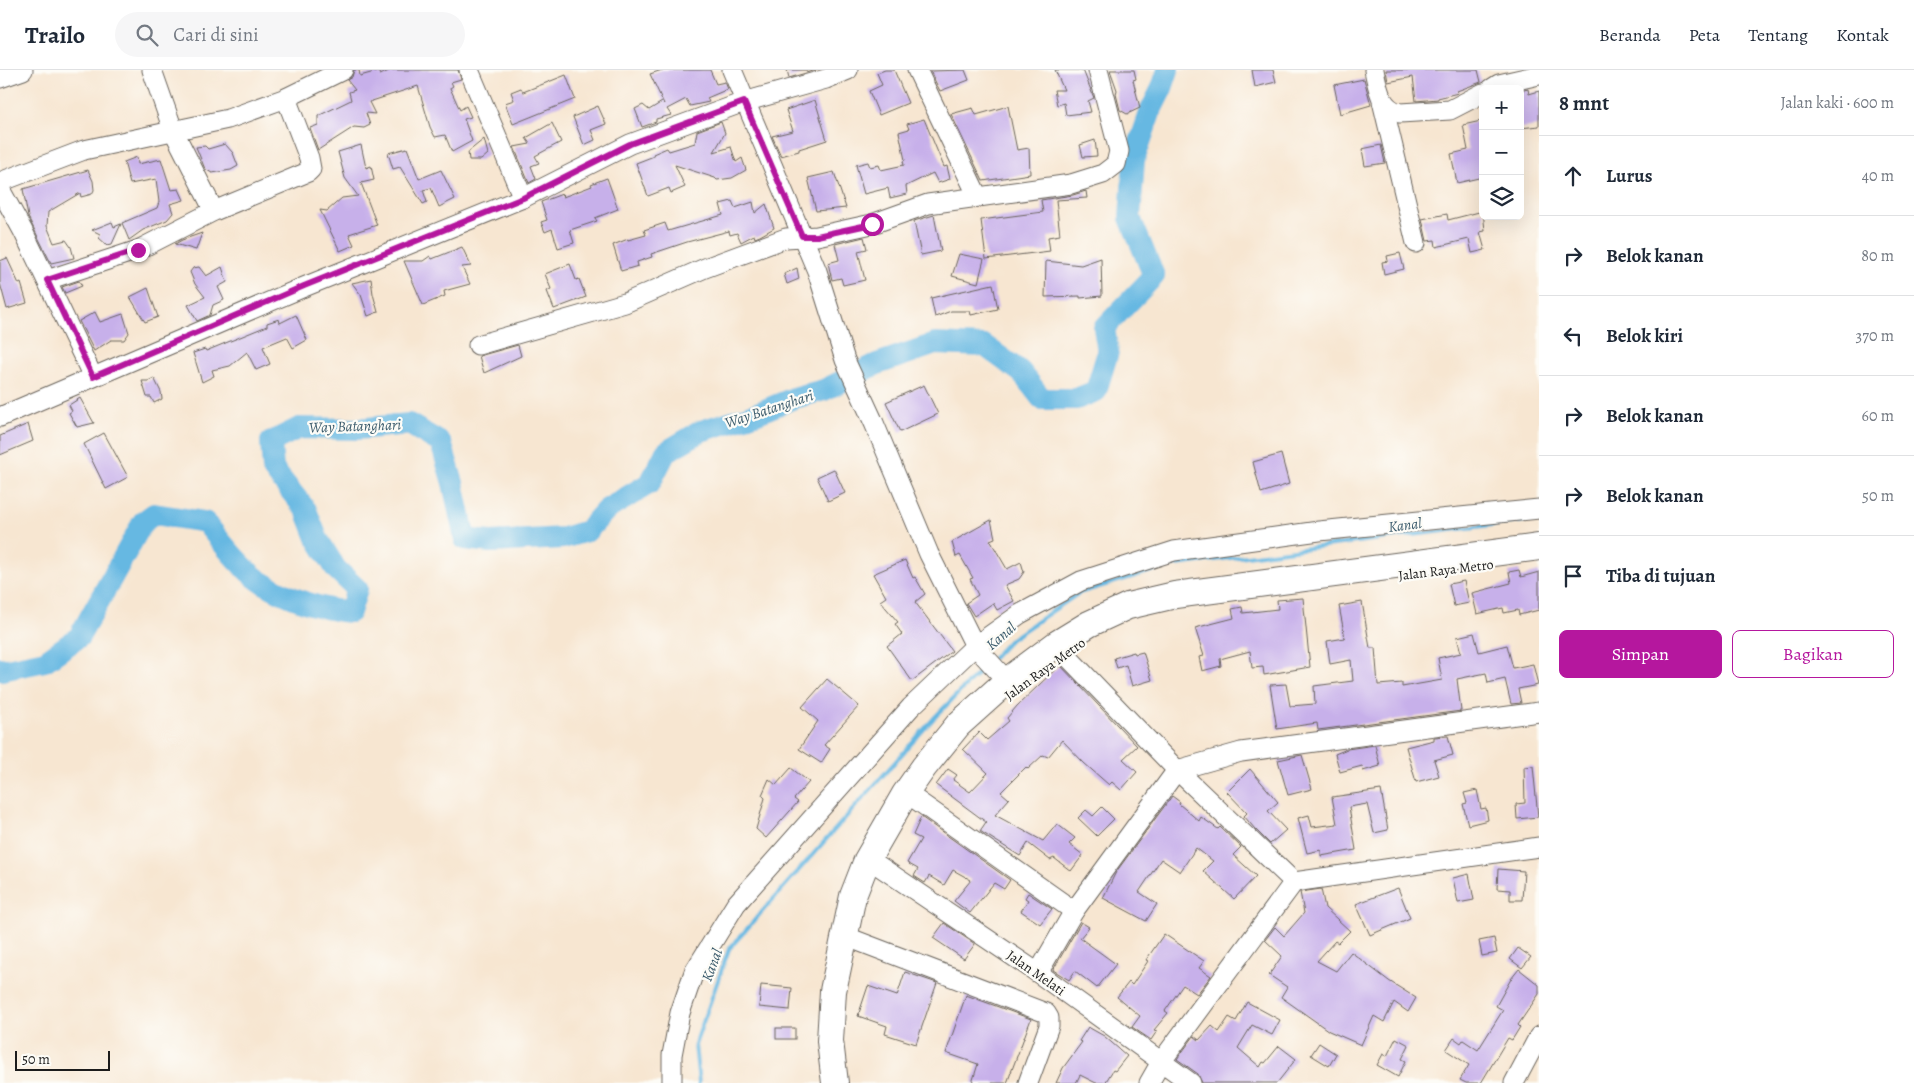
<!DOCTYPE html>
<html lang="id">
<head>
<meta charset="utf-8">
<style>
	body { margin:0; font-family:Alegreya,serif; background:#f6f6f7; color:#1f2937 }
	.controls { position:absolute; right:15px; top:15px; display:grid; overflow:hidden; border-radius:8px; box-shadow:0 5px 20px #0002 }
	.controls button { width:45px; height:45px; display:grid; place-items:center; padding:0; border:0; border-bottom:1px solid #e0e1e3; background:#fff; color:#1f2937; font:25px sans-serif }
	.scale { position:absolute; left:15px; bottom:12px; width:95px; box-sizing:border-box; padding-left:5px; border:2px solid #1c1c1c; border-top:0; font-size:14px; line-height:18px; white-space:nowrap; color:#1c1c1c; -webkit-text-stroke:4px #fdfcf7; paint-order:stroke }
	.stop { position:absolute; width:15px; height:15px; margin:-11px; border:4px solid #b5179e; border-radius:50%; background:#fff }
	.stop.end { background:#b5179e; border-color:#fff; box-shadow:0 1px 5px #0008 }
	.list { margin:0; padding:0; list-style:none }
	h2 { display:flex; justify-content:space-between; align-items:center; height:65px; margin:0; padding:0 20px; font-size:21px }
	h2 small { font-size:16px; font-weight:400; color:#747a83 }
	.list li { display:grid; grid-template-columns:32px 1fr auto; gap:15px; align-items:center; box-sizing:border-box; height:80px; padding:0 20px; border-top:1px solid #e0e1e3 }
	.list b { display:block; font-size:19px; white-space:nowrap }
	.list em { font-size:16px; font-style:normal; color:#747a83 }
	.actions { display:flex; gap:10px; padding:15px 20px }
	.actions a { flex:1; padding:11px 0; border:1px solid #b5179e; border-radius:8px; text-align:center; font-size:18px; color:#b5179e }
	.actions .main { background:#b5179e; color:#fff }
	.icon { flex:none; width:28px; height:28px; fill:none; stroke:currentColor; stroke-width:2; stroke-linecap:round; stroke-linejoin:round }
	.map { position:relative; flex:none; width:1539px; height:1013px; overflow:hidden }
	header { display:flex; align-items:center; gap:30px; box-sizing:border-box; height:70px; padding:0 25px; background:#fff; border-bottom:1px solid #e0e1e3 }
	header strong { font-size:24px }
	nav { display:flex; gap:28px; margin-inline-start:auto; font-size:18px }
	.search { width:350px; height:45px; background:#f6f6f7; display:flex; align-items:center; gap:12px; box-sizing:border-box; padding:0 18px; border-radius:28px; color:#747a83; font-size:19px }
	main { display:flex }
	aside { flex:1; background:#fff }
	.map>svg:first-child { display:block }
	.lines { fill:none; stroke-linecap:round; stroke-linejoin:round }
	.stream { stroke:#66b8e2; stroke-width:4 }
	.river { stroke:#66b8e2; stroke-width:22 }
	.building { fill:#c7b0ea }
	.minor-casing { stroke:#69635b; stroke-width:21 }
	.highway-casing { stroke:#69635b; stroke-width:28 }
	.minor { stroke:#fff; stroke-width:19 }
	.highway { stroke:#fff; stroke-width:26 }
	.route { stroke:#b5179e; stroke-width:6 }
	.labels { text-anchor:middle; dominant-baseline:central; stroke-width:4.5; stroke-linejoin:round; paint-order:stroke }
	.street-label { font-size:14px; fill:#1c1c1c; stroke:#fdfcf7 }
	.water-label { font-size:15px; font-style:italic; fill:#3a5a6b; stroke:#fdfcf7 }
</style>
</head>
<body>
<header>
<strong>Trailo</strong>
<div class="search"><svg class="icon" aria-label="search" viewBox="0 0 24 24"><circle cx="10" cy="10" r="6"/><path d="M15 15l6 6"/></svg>Cari di sini</div>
<nav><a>Beranda</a><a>Peta</a><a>Tentang</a><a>Kontak</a></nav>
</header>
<main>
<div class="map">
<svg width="1539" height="1013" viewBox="0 0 1539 1013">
	<rect width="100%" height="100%" fill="#fdfcf7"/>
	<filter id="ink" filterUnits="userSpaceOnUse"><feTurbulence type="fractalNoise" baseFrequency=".02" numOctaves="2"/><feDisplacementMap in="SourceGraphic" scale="10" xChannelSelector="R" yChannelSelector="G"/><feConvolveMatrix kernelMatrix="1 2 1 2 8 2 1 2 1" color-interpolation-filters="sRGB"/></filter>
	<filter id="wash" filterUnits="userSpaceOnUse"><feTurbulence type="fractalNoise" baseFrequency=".0096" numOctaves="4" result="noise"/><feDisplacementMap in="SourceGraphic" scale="20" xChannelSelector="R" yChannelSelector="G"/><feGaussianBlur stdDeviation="1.12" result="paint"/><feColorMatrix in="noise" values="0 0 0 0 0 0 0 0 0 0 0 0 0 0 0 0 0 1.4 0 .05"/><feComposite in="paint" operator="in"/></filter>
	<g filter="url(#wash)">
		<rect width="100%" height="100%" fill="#f7e6d1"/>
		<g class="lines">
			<g class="stream">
				<path d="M993,588L1011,569L1079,523L1168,496L1539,449"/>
				<path d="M699,1013L695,975L729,879L934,648L986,595"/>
			</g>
			<path class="river" d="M0,598L2,600L45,591L79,567L143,452L154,444L205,452C220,470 241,498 260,511C287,527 318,539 350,542L357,519L336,499L317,468L306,440L273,399L271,372L299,358L357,359L409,354L441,373L453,413L465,469L490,472L563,468L587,461L606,440L650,413L666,382L701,361L755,344L794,328L824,320L877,294L935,274L985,276L1021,302L1042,329H1076L1096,321L1108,282L1104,258L1154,206L1130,148L1134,90L1151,40L1162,18L1168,0"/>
		</g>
		<g id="blocks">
			<g class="building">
				<path d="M354,0H359L360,6L378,1L380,5L391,0H458L461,9L451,12L453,16L450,18L460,40L466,36L471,47L464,49L472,71L452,82L445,65L435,67L430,57L418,16L369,32L375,44L366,43L370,55L364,58L354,57L318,80L310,58L318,55V46L351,30L349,22L355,20L347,10L352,7Z"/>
				<path d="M662,0H710L716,14L725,12L728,19L707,28L709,32L690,36L686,29L667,39L671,45L656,49V52L642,57L635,39L643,35L649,40L662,32L664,34L650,4Z"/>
				<path d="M787,0H816L789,8Z"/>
				<path d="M885,0H894L908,33L879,45L869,21L882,15L877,3Z"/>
				<path d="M965,0L969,10L940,21L930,1Z"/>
				<path d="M1055,0H1083L1094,28L1088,31L1091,42L1066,45L1064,33L1057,35L1054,20H1064Z"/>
				<path d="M1110,0H1134L1136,9L1133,10L1140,38L1127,44L1120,40L1116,24L1117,20Z"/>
				<path d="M1252,0H1273L1276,12L1255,17Z"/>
				<path d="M1386,0H1478L1481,12L1457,21L1458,23L1438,28V29L1416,31L1413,7L1388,12Z"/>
				<path d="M566,5L575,29L513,54L505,33L514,30L511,22L521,18L523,22Z"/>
				<path d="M1364,9L1371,35L1340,44L1334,15Z"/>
				<path d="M1528,19L1529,24L1539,21V56L1520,58V21Z"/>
				<path d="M815,30L827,70L799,79V81L781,86L772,66L793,61L786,40Z"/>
				<path d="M598,36L606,54L591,60L595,70L584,75L573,47Z"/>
				<path d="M1008,36L1017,80L1029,78L1030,104L983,111L951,44L973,38L976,45Z"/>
				<path d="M924,49L944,97L947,96L950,109L938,113L933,103L906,116L907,124L890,128L888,118L864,124L856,95L868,92L870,97L879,95L881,100L904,95L903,91L905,90L899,62L909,59L907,54Z"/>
				<path d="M1481,51L1483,57V107L1457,113L1451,84L1468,80L1463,55Z"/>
				<path d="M721,52L725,63L714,82L731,77L736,92L742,88L746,100L732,108L717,110L715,108L675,95L685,117L671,123L669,118L648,126L636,93L654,86L653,84L667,78L669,81L695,73L697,61Z"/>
				<path d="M552,53L561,72L535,86L539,93L531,96L536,109L529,113L514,77L530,74L526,68Z"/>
				<path d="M484,69L488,84L481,90H469L468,82Z"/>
				<path d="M1095,70L1097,86L1083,87L1080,75Z"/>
				<path d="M225,74L233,83L238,96L231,100L212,103L205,99L196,77L205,76L208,79Z"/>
				<path d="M361,75L366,98L371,96L374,110L361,113L377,155L349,164L354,175L340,181L320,140L327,141L342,128L358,126L345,108L338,82Z"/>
				<path d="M1381,75L1385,93L1365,96L1362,79Z"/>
				<path d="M407,78L419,109L441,100L455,129L439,137L431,118L423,120L427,132L423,134L400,97L393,99L388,83Z"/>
				<path d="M137,87L138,94L161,89L171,120L179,119L184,130L170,134L173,143L167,150L143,160L129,170L122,153L157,138L159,132L156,109L130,114L124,92Z"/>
				<path d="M88,100L93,111L94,120L92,124L81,127L80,123L48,142L47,156L54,173L66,170L71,177L74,188L51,193L28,147L23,119Z"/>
				<path d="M834,102L846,138L816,141L808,108Z"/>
				<path d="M607,108L618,139L595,148L597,151L570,160L574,173L558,178L552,159L545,162L541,152L547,150L541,132L562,124L563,127L592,116L591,114Z"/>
				<path d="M1086,121L1087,128L1056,130L1060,165L1048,167L1050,181L986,189L981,150L1043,142L1041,130L1073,125Z"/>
				<path d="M732,131L735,138L753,132L755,143L766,134L774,158L760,166L755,168L754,165L741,172L737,163L730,165L729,161L687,172L651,184L652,187L637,192L638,196L621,201L613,175L628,169V170L646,165L644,160L665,153L668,161L723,145L720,134Z"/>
				<path d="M1483,141L1485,161L1480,162L1485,180L1472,183L1469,169L1436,177L1435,170L1427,171L1422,149L1447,144L1448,150Z"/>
				<path d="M934,145L941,181L921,185L914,151Z"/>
				<path d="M112,152L114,157L121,154L112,174L107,175L99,168L100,164L92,160Z"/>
				<path d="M202,163L196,180L175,174L182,170Z"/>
				<path d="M864,167L867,179L858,181L865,210L843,215L841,208L832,210L828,193L839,190L835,174Z"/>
				<path d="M462,177L471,196L462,197L470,214L444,221L445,226L423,235L404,191H423L430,186L432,189Z"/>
				<path d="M1400,183L1404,199L1384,204L1382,192L1388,191L1387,186Z"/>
				<path d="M959,184L984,189L978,213L952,206Z"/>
				<path d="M7,188L19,214L21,213L27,233L7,239L0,213V191Z"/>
				<path d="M1101,188L1102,226L1080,228V226L1045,227L1046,191L1081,195Z"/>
				<path d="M570,194L576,210L579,209L586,227L554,239L547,221L551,219L545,204Z"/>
				<path d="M199,197L206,206L222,197L227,212L218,217L224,230L213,235L210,245L197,251L188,235L205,227L195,214L190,202L193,198Z"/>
				<path d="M797,198L799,209L787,214L784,204Z"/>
				<path d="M371,209L373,224L378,242L368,246L361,225L352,213Z"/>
				<path d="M79,211L82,216L65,223L62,217Z"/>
				<path d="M993,214L998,239L971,245L970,241H951L935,247L931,228Z"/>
				<path d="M148,218L158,247L145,252L130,227Z"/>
				<path d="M95,242L100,252L123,244L129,263L124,270H111L94,281L79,251Z"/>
				<path d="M296,245L307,270L293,278L287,267L263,277L270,294L256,300L247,282L230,296L212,300L214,306L202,312L193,283L205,279L206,281L267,256V253L279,249L280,253Z"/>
				<path d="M518,275L521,286L484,303L479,286Z"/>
				<path d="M154,308L161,322L162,329L154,333L151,327H147L142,311H148Z"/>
				<path d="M924,315L938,344L900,362L886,332Z"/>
				<path d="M80,328L94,353L77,357L69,343L72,341L69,335Z"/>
				<path d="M28,354L33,371L0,385V366Z"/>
				<path d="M104,363L128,407L106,419L84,374Z"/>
				<path d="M1281,384L1289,414L1261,423L1253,392Z"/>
				<path d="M834,399L845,423L828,431L817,407Z"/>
				<path d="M991,450L995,468L990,470L1007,499L1021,492L1024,502L1019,509L1005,515L1014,531L997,540L993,533L974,546L966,533L978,525L970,509L973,508L960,485L956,487L952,472Z"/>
				<path d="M905,490L913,508L915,507L925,524L915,532L952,581L912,611L887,576L902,564L895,554L898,552L880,531L886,527L873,504Z"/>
				<path d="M1519,500L1521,507L1539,502V540L1519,545L1518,540L1504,543L1503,538L1477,544L1472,523L1511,513L1509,502Z"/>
				<path d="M1464,511L1469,533L1454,536L1449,514Z"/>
				<path d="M1303,528L1310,597L1264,605L1263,597L1252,598L1250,581L1220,589L1221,596L1202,601L1199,587L1204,586L1195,558L1234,548L1232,539L1242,537L1243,543L1278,539L1277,530Z"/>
				<path d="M1362,532L1370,578H1375L1378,615L1402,613V617L1442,610L1438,588L1461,583L1457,567L1474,563L1479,582L1507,575L1513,598L1533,594L1538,615L1518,619L1521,633L1511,634L1505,609L1488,613L1486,603L1457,609L1461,641L1318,660L1317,653L1277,659L1270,615L1286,614L1290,636L1315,634L1314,616L1353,611L1351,590L1330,594L1327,571L1345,568L1339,536Z"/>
				<path d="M1134,582L1135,584L1143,582L1152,610L1132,616L1126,595L1117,598L1114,588Z"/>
				<path d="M1060,595L1137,676L1123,689L1137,702L1121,720L1112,712L1109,715L1084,693L1062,670L1048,687L1043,685L1028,699L1026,697L1001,722L1009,729L995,745L1043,771L1057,754L1075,768L1069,774L1083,785L1071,801L1054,788L1050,790L1028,773L1020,786L983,763L980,761L986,752L936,715L948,699L957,705L953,710L970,722L988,703L963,679L979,662L987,670L1009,651L1007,648L1017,636Z"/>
				<path d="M827,609L859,636L824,675L830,679L821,693L799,679L818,651L802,637Z"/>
				<path d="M1448,666L1453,685L1434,690L1439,706L1416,712L1406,677L1434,670V667Z"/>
				<path d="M1375,675L1380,696L1363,701L1362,696L1340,702L1335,684L1347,679Z"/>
				<path d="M1302,685L1312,719L1288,725L1278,690Z"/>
				<path d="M1533,696L1538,747L1517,749L1516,734L1525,733L1524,697Z"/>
				<path d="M791,698L809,712L794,729L798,732L766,768L756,759L765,728L762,725L769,709L776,715Z"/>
				<path d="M1250,699L1278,732L1268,741L1286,760L1270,774L1255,759L1244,746L1247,743L1227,722Z"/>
				<path d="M1381,720L1388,760L1374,763L1367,734L1349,737L1356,780L1321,786V780L1307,783L1298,748L1309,745L1312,757L1337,754L1332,727Z"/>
				<path d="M1477,720L1481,739L1486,738L1488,750L1468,755L1463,734L1467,733L1464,723Z"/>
				<path d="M1172,726L1180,732L1179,734L1199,751L1201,747L1218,759L1220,757L1241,777L1233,785L1256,806L1234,829L1203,801L1213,791L1196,778L1180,802L1161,789L1139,822L1157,834L1146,851L1103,828L1116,802Z"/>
				<path d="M1102,737L1114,749L1097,766L1078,748L1086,740L1093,746Z"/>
				<path d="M921,747L1010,810L1004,819L994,813L970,843L954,831L971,810L953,800L944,815L929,806L925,813L914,806L918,799L907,793L921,769L913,765Z"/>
				<path d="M1498,799L1524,801L1522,830H1510V820L1497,819Z"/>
				<path d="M1469,804L1474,830L1458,833L1453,808Z"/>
				<path d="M1398,818L1410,848L1370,865L1356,834Z"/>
				<path d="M1321,819L1325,838L1350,861L1338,873L1335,871L1317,891L1336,901L1351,882L1389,911L1416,928L1408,942L1394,932L1384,952L1374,946L1361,975L1329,961L1281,927L1287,917L1269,905L1282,886L1265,870L1275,857L1284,866L1304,843L1300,822Z"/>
				<path d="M1028,823L1052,839L1040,854L1021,841L1028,830L1025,828Z"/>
				<path d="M1081,852L1089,857L1080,868L1116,894L1097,918L1075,901L1069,910L1053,900Z"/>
				<path d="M944,853L975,874L964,889L933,868Z"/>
				<path d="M1164,864L1204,891L1199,898L1211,906L1197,924L1183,915L1165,941L1168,943L1154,960L1157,961L1151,970L1132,957L1140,946L1117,927L1129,912L1132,915L1148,891L1146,890Z"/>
				<path d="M1494,868L1497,883L1482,886L1479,871Z"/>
				<path d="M1518,878L1531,887L1522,898L1510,889Z"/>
				<path d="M1519,899L1539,915V924L1518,955L1520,957L1512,970L1508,968L1481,1013H1466L1460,1010L1469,995L1446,980L1454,968L1461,973L1463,970L1478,980L1503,940L1496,936L1511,909Z"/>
				<path d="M905,902L937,913L916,974L885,964L887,956L858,946L868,916L897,926Z"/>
				<path d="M761,915L792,918L790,940L759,937Z"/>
				<path d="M966,925L1031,949L1007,1013H972L978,994L946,983Z"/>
				<path d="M1247,932L1280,950L1272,965L1252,955L1238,978L1260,997L1263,992L1265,993L1279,976L1296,989L1277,1013H1202L1198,1004L1177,989L1194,966L1199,970L1212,956L1219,962L1229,947L1236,951Z"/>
				<path d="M1088,957L1104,966L1127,986L1115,1001L1113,1000L1105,1013H1096L1080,1005L1076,1013H1056L1063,998L1082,972L1079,971Z"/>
				<rect x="776" y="958" width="19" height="11"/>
				<path d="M1396,968L1409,975L1402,989L1406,991L1398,1007L1377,995L1383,984L1387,986Z"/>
				<path d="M1319,973L1336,984L1329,996L1311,985Z"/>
			</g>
		</g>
	</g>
	<g filter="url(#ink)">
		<use href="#blocks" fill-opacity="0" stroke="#69635b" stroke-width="1"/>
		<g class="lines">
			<defs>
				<g id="minor">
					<path d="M152,0L173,60L214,141"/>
					<path d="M469,0L523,128"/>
					<path d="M732,0L817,201L845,290L874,353L929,484L975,576L1007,611"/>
					<path d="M917,0L978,127"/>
					<path d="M1374,0C1378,18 1380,38 1400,43L1450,40L1483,23"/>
					<path d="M0,8L23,0"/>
					<path d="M1491,19L1499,14L1539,5"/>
					<path d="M1382,31L1416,173"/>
					<path d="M0,112L84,80L228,49L286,28L343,0"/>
					<path d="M0,119L23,161L93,307"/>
					<path d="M47,210L138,180L214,141L308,102L311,99L309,88L286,28"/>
					<path d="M478,275L625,233L705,198L786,168L817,166L872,154L928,134L1071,114L1103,104L1116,94L1119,81L1098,0"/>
					<path d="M0,347L304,217L523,128L630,74L744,32L826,9L848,0"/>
					<path d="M1064,583L1177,700L1294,812"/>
					<path d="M915,729L1074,841"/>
					<path d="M879,796L1038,903L1191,1013"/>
					<path d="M855,870L1046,943L1049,948V956L1028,1013"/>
					<path d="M1038,903L1074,841L1177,700L1241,682L1539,642"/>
					<path d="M672,1013V985L680,943L694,902L736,834L911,637L975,576L1020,544L1081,511L1174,481L1319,461L1539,439"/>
					<path d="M1149,1013L1161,992L1294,812L1539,777"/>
					<path d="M1514,1013L1539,966"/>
				</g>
				<path id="highway" d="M835,1013L830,971L833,921L853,826L867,790L905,724L924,697L958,655L1007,611L1058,573L1089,554L1128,536L1175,525L1539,477"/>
			</defs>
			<use href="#minor" class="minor-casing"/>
			<use href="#highway" class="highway-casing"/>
			<use href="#minor" class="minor"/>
			<use href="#highway" class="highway"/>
		</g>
	</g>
	<g class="lines" filter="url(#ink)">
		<path class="route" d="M138,180L47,210L93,307L304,216L523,128L630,74L744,32L802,166H817L872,154"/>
	</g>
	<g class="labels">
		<g class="street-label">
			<text transform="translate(1446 500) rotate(-7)">Jalan Raya Metro</text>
			<text transform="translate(1045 599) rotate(-36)">Jalan Raya Metro</text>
			<text transform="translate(1036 903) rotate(35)">Jalan Melati</text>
		</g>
		<g class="water-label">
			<text transform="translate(769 339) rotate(-18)">Way Batanghari</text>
			<text transform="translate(355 356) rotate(-2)">Way Batanghari</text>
			<text transform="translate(1405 455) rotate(-7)">Kanal</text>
			<text transform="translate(1001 566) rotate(-41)">Kanal</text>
			<text transform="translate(712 895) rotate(-69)">Kanal</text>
		</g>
	</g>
</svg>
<div class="controls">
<button>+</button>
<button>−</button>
<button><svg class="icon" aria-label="layers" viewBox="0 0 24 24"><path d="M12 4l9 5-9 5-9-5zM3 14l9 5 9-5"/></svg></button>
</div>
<div class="scale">50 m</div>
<div class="stop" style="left:872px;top:154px"></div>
<div class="stop end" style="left:138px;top:180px"></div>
</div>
<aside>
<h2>8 mnt<small>Jalan kaki · 600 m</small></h2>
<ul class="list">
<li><svg class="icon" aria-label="ahead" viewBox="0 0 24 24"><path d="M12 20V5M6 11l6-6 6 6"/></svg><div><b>Lurus</b></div><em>40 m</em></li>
<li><svg class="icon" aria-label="right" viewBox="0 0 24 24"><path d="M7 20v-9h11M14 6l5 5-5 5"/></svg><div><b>Belok kanan</b></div><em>80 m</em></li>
<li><svg class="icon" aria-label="left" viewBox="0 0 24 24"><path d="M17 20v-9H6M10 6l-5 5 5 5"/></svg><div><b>Belok kiri</b></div><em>370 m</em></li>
<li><svg class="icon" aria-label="right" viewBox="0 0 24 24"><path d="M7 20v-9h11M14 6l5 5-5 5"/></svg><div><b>Belok kanan</b></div><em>60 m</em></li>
<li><svg class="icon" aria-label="right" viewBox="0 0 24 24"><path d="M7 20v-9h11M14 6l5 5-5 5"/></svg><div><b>Belok kanan</b></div><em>50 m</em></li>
<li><svg class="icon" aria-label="arrive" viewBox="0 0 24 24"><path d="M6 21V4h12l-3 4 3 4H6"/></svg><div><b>Tiba di tujuan</b></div></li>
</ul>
<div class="actions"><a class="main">Simpan</a><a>Bagikan</a></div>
</aside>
</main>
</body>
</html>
